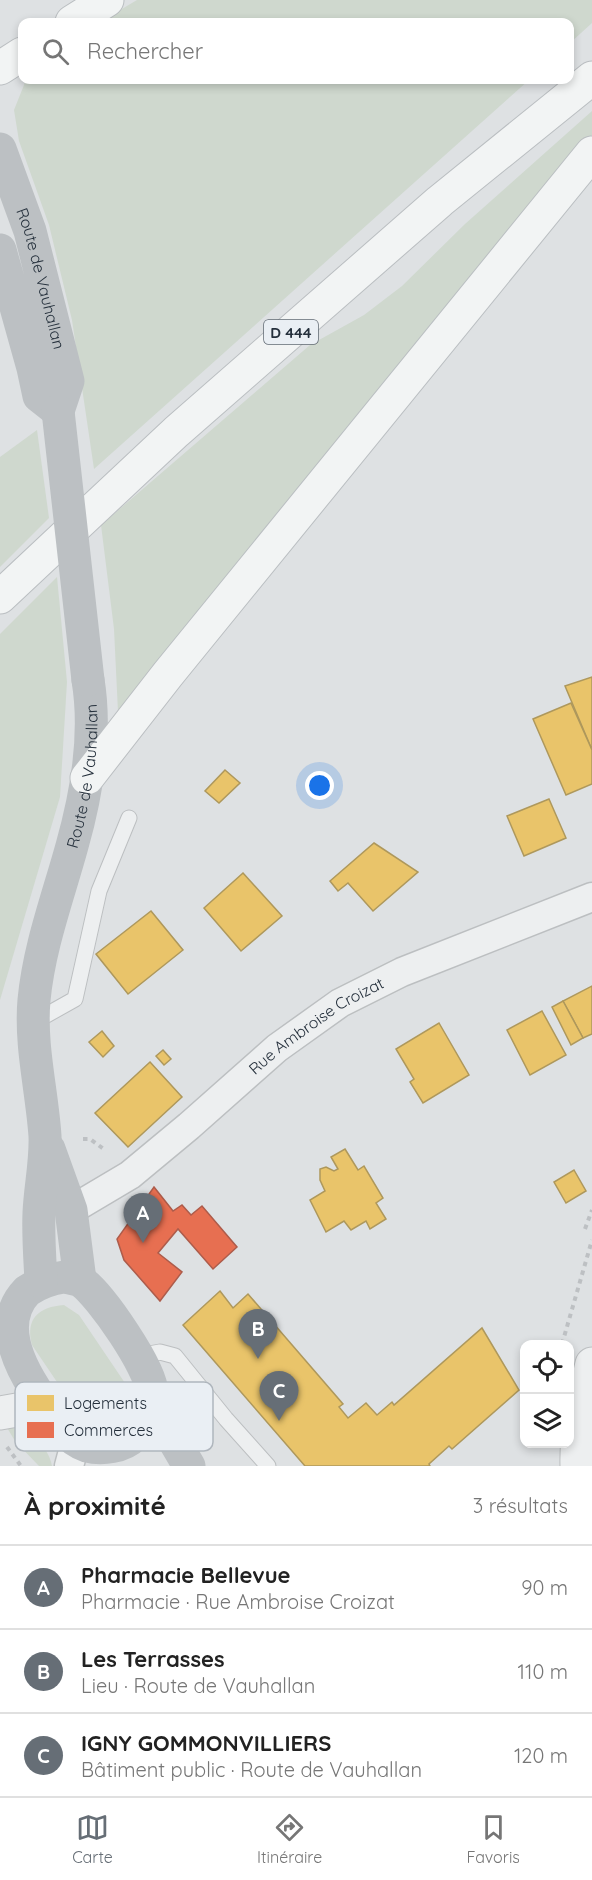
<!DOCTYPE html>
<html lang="fr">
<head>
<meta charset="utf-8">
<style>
	body { margin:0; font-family:Quicksand,sans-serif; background:#f2f2f2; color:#222 }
	.controls { position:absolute; right:18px; bottom:18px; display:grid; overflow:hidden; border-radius:12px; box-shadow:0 3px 9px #0003 }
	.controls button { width:54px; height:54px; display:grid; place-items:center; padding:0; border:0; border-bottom:2px solid #e0e0e0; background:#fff; color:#222; font:30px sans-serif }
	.you { position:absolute; left:320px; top:786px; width:21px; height:21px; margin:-15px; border:4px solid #fff; border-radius:50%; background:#1a73e8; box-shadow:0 0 0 9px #1a73e833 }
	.badge { display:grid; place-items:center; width:39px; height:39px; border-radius:50%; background:#666e76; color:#fff; font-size:20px; font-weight:700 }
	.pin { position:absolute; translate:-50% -50px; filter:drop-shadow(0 2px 3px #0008) }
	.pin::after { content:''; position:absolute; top:32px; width:21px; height:18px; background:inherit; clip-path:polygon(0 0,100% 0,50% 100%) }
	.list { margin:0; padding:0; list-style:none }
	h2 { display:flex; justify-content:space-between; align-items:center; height:78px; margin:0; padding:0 24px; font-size:26px }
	h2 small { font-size:20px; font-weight:400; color:#767676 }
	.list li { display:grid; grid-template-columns:39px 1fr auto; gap:18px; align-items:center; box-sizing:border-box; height:84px; padding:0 24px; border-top:2px solid #e0e0e0 }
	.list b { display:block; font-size:22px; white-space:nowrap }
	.list p { margin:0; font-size:20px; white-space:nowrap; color:#767676 }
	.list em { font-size:20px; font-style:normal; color:#767676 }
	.icon { flex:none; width:33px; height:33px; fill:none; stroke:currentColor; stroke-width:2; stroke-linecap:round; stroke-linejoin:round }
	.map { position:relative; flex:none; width:592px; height:1466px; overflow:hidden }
	.search { position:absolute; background:#fff; box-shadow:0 3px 9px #0003; left:18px; right:18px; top:18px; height:66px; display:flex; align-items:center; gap:15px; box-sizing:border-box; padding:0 21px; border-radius:12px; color:#767676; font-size:22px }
	.sheet { height:330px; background:#fff }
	nav { display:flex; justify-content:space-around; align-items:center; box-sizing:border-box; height:84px; border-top:2px solid #e0e0e0; background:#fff; font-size:16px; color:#767676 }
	nav a { display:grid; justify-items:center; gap:3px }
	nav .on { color:#666e76 }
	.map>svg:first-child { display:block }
	.green { fill:#cfd8ce }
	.homes { fill:#e9c46a; stroke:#ae985c; stroke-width:1.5 }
	.shops { fill:#e76f51; stroke:#ad5c4b; stroke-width:1.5 }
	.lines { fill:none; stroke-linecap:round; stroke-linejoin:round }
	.service-casing { stroke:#bcbfc1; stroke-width:17 }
	.minor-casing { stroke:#bcbfc1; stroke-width:31 }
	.tertiary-casing { stroke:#bcbfc1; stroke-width:35 }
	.primary-casing { stroke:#babec1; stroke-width:35 }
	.path { stroke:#bdc0c3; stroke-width:4; stroke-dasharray:4.5 4.5; stroke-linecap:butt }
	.service { stroke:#edeff0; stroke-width:15 }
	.minor { stroke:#edeff0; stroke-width:28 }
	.tertiary { stroke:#edeff0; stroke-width:33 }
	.secondary { stroke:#bcc0c3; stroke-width:33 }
	.primary { stroke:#f2f4f4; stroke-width:33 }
	.secondary-bridge { stroke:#bcc0c3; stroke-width:33 }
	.labels { text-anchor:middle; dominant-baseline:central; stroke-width:6; stroke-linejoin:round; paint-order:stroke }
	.shield { fill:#eaeff4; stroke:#606973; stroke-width:1.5 }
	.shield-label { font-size:15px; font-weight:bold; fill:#25303c }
	.street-label { font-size:16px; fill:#25303c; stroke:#eaeff4 }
	.key { fill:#eaeff4; stroke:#afb6bd; stroke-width:1.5 }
	.key-label { font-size:16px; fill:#25303c }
</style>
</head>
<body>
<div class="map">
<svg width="592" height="1466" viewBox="0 0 592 1466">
	<rect width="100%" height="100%" fill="#dee1e3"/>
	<g class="green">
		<path d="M137,0H592V23L570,43V22H100Z"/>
		<path d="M26,80H529L94,469L72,320L49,225L19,141L14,110Z"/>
		<path d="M592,111V135L118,712L114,629L101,525L310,345L364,315L402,286L465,224Z"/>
		<path d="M37,430L49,518L0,567V457Z"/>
		<path d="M57,577L67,682L60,797L0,1000V634Z"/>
		<path d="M64,1305L79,1315L129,1389C129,1393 131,1399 130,1404C124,1426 99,1431 82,1419L32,1345C25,1318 39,1307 64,1305Z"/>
		<path d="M6,1426C27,1430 48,1444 52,1466H39L15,1441Z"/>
	</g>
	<g class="homes">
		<path d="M592,677V750L565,686Z"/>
		<path d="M571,703L592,750V784L566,795L533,719Z"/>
		<path d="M225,770L240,783L219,803L205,791Z"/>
		<path d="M549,799L566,838L524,856L507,816Z"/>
		<path d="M374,843L418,872L373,911L348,883L338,891L330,881Z"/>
		<path d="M243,873L282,916L241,951L204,908Z"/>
		<path d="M151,911L183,950L128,994L96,954Z"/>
		<path d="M592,986V1034L583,1038L563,1001Z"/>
		<path d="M563,1001L583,1038L571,1045L552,1007Z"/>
		<path d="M542,1011L566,1055L530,1075L507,1030Z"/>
		<path d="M439,1023L469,1075L423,1103L410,1082L414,1079L396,1049Z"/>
		<path d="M102,1031L114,1046L103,1057L89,1042Z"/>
		<path d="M163,1050L171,1059L164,1065L156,1056Z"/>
		<path d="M150,1062L182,1097L128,1147L95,1113Z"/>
		<path d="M345,1149L358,1170L364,1166L383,1198L376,1203L386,1219L370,1229L366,1221L351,1230L344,1221L326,1232L310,1200L325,1191L320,1180V1169L326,1167L334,1171L338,1169L331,1157Z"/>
		<path d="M574,1170L586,1191L566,1203L554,1182Z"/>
		<path d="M220,1291L233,1308L248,1294L343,1404L339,1407L348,1418L366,1403L377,1415L392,1402L394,1405L482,1328L519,1390L452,1449L449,1446L429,1464L430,1466H305L183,1325Z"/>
	</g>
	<path class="shops" d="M154,1187L173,1211L182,1205L191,1215L202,1206L237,1247L213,1269L178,1229L158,1253L182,1272L160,1301L124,1260L117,1239Z"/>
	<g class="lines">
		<defs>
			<g id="service">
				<path d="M34,1022L75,999L99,891L129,818"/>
				<path d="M138,1356L160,1352L175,1356L226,1419L268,1466"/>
			</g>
			<g id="minor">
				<path id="s1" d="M71,1210L130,1175L189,1126L277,1048L340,1003L402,972L592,897"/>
				<path d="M69,1466L76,1440"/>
			</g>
			<g id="tertiary">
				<path d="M0,1413L45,1405"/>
				<path d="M577,1466C576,1432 584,1397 592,1364"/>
			</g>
			<g id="primary">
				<path d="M72,22L107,0"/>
				<path d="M0,68L22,54"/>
				<path d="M0,597L176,432L440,201L592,78"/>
				<path d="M87,778L168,674L592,153"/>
			</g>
		</defs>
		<use href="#service" class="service-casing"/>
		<use href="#minor" class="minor-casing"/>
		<use href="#tertiary" class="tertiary-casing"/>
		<use href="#primary" class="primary-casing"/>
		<g class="path">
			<path d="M83,1139H90L105,1150"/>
			<path d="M585,1229L592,1210"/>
			<path d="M562,1344L592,1240"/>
			<path d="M7,1447L21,1466"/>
		</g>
		<use href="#service" class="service"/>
		<use href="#minor" class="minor"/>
		<use href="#tertiary" class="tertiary"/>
		<g class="secondary">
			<path id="s2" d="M0,149L30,231L68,381L58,411L39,396L33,368L0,250"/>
			<path d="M49,1149L71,1210L80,1280"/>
			<path d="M64,1277C70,1278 77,1279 82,1282C101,1296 151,1368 152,1392C153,1410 146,1424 134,1436C123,1447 102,1450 87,1446C63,1438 48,1409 35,1389C15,1358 0,1319 27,1291C39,1283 49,1279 64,1277Z"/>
			<path id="s3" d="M41,1282C40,1259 38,1236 39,1213C40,1188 46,1162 45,1136C42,1091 30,1046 34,1000C39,947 58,897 72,846C87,793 97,735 88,680"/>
			<path d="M152,1403L189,1466"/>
		</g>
		<use href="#primary" class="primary"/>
		<path class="secondary-bridge" d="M58,411L88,680"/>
	</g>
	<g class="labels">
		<rect class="shield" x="264" y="320" width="54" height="24" rx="4.5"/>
		<g class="shield-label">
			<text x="291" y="332">D 444</text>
		</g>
		<g class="street-label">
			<text stroke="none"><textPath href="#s2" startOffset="136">Route de Vauhallan</textPath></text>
			<text stroke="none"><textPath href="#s3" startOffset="513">Route de Vauhallan</textPath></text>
			<text stroke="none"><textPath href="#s1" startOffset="308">Rue Ambroise Croizat</textPath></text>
		</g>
	</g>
	<rect x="15" y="1382" width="198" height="69" rx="9" class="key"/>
	<rect x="27" y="1395" width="27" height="16" fill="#e9c46a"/>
	<rect x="27" y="1422" width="27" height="16" fill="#e76f51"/>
	<g class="key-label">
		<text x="64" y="1409">Logements</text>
		<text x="64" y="1436">Commerces</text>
	</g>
</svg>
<div class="controls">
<button><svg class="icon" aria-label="locate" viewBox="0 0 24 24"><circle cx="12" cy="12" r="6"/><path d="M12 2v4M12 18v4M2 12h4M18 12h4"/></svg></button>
<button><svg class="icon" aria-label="layers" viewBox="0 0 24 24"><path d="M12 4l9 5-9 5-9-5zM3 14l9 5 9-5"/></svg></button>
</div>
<div class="you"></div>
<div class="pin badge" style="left:143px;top:1243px">A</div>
<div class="pin badge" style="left:258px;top:1359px">B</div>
<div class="pin badge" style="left:279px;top:1421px">C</div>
<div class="search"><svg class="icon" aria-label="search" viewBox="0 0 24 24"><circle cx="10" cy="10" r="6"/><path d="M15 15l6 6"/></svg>Rechercher</div>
</div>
<section class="sheet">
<h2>À proximité<small>3 résultats</small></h2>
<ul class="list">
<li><span class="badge">A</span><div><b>Pharmacie Bellevue</b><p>Pharmacie · Rue Ambroise Croizat</p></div><em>90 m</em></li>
<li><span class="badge">B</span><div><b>Les Terrasses</b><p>Lieu · Route de Vauhallan</p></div><em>110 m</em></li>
<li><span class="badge">C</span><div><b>IGNY GOMMONVILLIERS</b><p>Bâtiment public · Route de Vauhallan</p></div><em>120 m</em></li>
</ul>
</section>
<nav>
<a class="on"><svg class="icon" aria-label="map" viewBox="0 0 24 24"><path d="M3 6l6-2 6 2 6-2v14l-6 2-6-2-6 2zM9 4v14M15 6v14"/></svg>Carte</a>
<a><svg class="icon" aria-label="directions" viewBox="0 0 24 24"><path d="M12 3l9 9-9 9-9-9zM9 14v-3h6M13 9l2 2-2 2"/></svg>Itinéraire</a>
<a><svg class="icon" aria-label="saved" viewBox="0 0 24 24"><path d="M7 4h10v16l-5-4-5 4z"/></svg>Favoris</a>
</nav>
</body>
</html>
